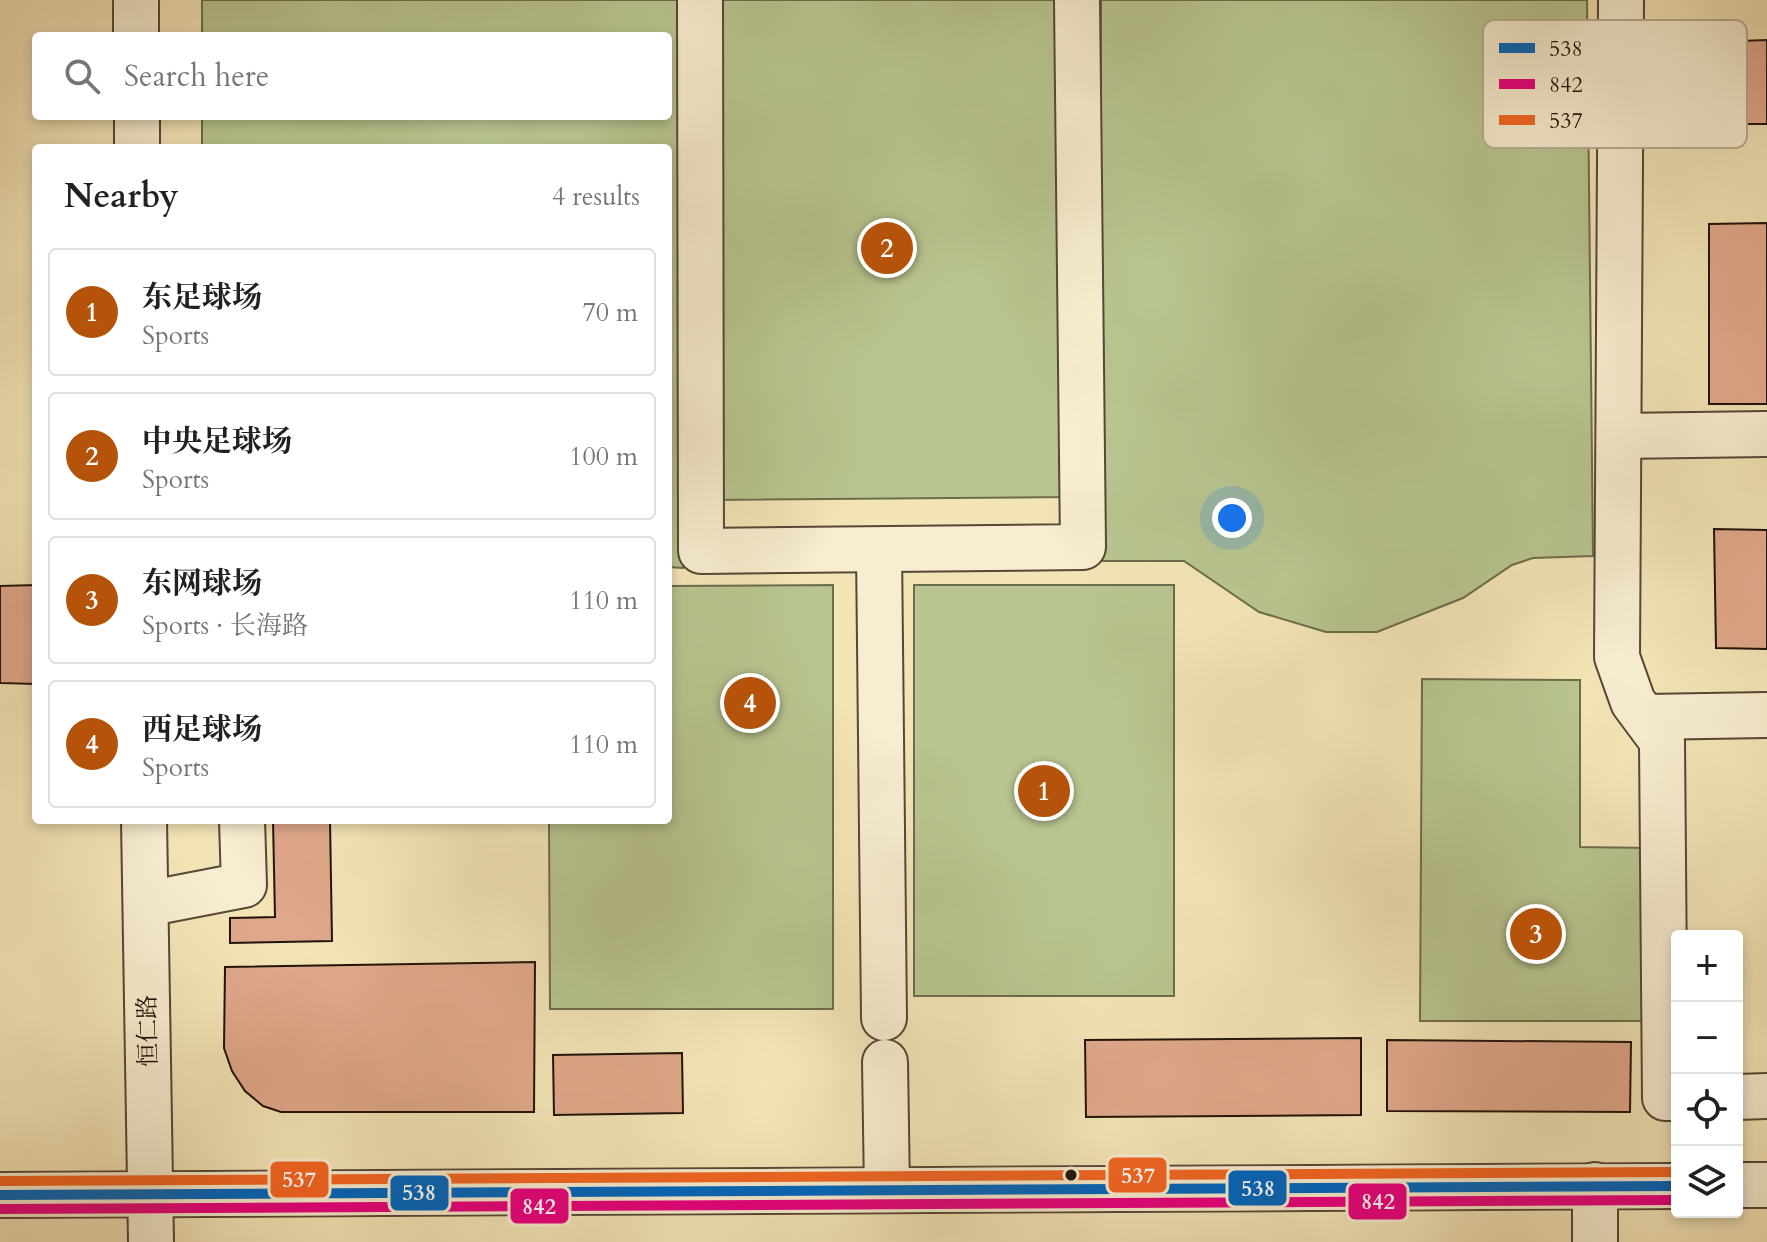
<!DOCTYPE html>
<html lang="en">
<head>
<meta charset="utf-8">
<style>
	body { margin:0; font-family:Cardo,"Noto Serif SC",serif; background:#f6f6f6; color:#202124 }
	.controls { position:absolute; right:24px; bottom:24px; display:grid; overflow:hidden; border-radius:8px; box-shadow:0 4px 12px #0003 }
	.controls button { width:72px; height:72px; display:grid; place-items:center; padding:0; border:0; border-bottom:2px solid #e0e0e0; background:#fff; color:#202124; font:40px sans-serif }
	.you { position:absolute; left:1232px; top:518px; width:28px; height:28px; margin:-20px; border:6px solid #fff; border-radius:50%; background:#1a73e8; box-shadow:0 0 0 12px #1a73e833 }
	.badge { display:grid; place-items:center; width:52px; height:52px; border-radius:50%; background:#b45309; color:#fff; font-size:26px; font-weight:700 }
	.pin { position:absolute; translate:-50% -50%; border:4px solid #fff; box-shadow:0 2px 8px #0006 }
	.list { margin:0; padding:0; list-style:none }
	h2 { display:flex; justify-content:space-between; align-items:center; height:104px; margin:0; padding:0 32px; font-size:34px }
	h2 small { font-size:26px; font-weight:400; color:#757577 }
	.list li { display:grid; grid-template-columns:52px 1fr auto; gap:24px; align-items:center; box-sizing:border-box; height:128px; margin:0 16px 16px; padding:0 16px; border:2px solid #e0e0e0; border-radius:8px }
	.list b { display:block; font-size:30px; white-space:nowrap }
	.list p { margin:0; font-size:26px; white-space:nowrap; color:#757577 }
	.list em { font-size:26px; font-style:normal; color:#757577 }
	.icon { flex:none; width:44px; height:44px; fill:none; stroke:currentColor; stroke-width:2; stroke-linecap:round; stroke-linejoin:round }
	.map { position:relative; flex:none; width:1767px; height:1242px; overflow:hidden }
	.search { position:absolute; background:#fff; box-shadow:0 4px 12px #0003; left:32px; top:32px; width:640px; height:88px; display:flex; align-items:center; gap:20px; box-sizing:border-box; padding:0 28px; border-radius:8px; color:#757577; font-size:30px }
	.panel { position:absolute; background:#fff; box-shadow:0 4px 12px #0003; left:32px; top:144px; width:640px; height:680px; border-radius:8px }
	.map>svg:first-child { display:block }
	.green { fill:#b8c590; stroke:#6c6c4e; stroke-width:2 }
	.building { fill:#e0a88b; stroke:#21130b; stroke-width:2 }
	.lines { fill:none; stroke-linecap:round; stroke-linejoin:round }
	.minor-casing { stroke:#564736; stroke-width:48 }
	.minor { stroke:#f7edd0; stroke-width:44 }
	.bus-1-casing { stroke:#f7edd0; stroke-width:16 }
	.bus-2-casing { stroke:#f7edd0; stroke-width:16 }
	.bus-3-casing { stroke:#f7edd0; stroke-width:16 }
	.bus-1 { stroke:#0065bd; stroke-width:10 }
	.bus-2 { stroke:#e5007d; stroke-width:10 }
	.bus-3 { stroke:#f26522; stroke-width:10 }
	.bus-dot { fill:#21130b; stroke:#f7edd0; stroke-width:3 }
	.labels { text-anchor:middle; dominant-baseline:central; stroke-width:8; stroke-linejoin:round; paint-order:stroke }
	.street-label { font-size:24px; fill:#21130b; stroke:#f7edd0 }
	.key { fill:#f7edd0; stroke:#b7ac95; stroke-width:2 }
	.key-label { font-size:22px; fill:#21130b }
	.line-badge { stroke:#f7edd0; stroke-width:3 }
	.badge-label { font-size:22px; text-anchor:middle; font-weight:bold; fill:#fff }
</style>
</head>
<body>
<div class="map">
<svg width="1767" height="1242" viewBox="0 0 1767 1242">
	<rect width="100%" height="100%" fill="#f3e4b6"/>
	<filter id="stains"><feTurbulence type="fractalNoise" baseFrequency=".0025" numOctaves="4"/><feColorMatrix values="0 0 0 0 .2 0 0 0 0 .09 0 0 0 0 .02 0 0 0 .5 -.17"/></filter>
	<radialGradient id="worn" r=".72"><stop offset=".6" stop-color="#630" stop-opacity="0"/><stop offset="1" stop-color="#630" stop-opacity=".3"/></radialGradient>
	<g class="green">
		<path d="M202,0H679L683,568L668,567V148H202V116H668V36H202Z"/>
		<path d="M707,0H1062L1068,497L712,500Z"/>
		<path d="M1101,0H1587L1593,556L1533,558L1512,565L1463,598L1377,632H1326L1259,612L1184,561H1101Z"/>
		<path d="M833,585V1009H550L549,820H668V586Z"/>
		<rect x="914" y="585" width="260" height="411"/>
		<path d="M1422,679L1580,680V847L1652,848V1021H1420Z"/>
	</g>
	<g class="building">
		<path d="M1767,40V124H1713V42Z"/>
		<path d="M1767,223V404H1709V224Z"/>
		<path d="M1714,529L1767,530V649L1716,648Z"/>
		<path d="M36,585V684L0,683V586Z"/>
		<path d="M273,820H330L332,941L230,943V918L275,917Z"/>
		<path d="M535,962L534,1112H281L263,1106L245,1091L232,1071L224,1048L225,967Z"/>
		<path d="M1361,1038V1115L1086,1117L1085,1040Z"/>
		<path d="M1387,1040L1631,1042L1630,1112L1387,1111Z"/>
		<path d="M682,1053L683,1113L554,1115L553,1055Z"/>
	</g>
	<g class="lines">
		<defs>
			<g id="minor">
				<path d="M136,0V36"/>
				<path d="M700,0L701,551L1083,547L1077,0"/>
				<path d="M1621,0L1617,657L1633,702L1662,741L1665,1098H1677"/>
				<path d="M137,116V148"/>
				<path d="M1619,436L1767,434"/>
				<path d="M879,550L884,1018"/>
				<path d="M1645,717L1767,715"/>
				<path d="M144,820L151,1242"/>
				<path d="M146,904L244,885L242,820"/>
				<path d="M885,1062L887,1190"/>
				<path d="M1737,1097L1767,1096"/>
				<path d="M1595,1185V1242"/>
				<path d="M1737,1185H1767"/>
				<path d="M0,1195L1677,1186"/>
			</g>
		</defs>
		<use href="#minor" class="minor-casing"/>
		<use href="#minor" class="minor"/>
		<defs>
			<path id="bus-1" d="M0,1195L1677,1186"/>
			<path id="bus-2" d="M0,1209L1677,1200"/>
			<path id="bus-3" d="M0,1181L1677,1172"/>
		</defs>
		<use href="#bus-1" class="bus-1-casing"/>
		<use href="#bus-2" class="bus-2-casing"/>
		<use href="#bus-3" class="bus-3-casing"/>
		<use href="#bus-1" class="bus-1"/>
		<use href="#bus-2" class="bus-2"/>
		<use href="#bus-3" class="bus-3"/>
	</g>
	<circle class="bus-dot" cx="1071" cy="1175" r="7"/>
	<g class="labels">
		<g class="street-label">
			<text transform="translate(148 1031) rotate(-91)">恒仁路</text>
		</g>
	</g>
	<rect x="1483" y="20" width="264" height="128" rx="12" class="key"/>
	<rect x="1499" y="43" width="36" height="10" fill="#0065bd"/>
	<rect x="1499" y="79" width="36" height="10" fill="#e5007d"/>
	<rect x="1499" y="115" width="36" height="10" fill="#f26522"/>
	<g class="key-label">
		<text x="1549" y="56">538</text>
		<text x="1549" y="92">842</text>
		<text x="1549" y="128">537</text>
	</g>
	<g class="line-badge">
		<rect x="1107" y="1156" width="61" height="38" rx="8" fill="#f26522"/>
		<rect x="269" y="1160" width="61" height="39" rx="8" fill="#f26522"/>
		<rect x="1227" y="1169" width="61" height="38" rx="8" fill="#0065bd"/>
		<rect x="389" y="1174" width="61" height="38" rx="8" fill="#0065bd"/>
		<rect x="1347" y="1182" width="61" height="39" rx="8" fill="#e5007d"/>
		<rect x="509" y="1187" width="61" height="38" rx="8" fill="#e5007d"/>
	</g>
	<g class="badge-label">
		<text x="1138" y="1183">537</text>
		<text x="299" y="1187">537</text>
		<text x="1258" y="1196">538</text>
		<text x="419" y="1200">538</text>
		<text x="1378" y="1209">842</text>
		<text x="539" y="1214">842</text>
	</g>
	<rect width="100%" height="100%" filter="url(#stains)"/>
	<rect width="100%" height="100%" fill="url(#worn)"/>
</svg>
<div class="controls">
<button>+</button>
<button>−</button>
<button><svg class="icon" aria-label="locate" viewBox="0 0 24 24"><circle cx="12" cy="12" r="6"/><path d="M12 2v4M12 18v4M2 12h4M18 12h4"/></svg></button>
<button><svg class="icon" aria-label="layers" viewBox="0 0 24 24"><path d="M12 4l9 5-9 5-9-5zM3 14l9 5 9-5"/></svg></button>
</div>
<div class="you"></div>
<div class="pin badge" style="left:1044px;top:791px">1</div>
<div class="pin badge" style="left:887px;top:248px">2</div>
<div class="pin badge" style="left:1536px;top:934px">3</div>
<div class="pin badge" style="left:750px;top:703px">4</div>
<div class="search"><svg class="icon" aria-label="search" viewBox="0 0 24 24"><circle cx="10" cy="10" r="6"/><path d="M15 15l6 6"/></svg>Search here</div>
<section class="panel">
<h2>Nearby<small>4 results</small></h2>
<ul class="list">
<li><span class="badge">1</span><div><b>东足球场</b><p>Sports</p></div><em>70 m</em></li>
<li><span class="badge">2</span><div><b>中央足球场</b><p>Sports</p></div><em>100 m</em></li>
<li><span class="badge">3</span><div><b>东网球场</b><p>Sports · 长海路</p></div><em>110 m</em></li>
<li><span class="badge">4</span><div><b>西足球场</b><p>Sports</p></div><em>110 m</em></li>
</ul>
</section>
</div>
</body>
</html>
